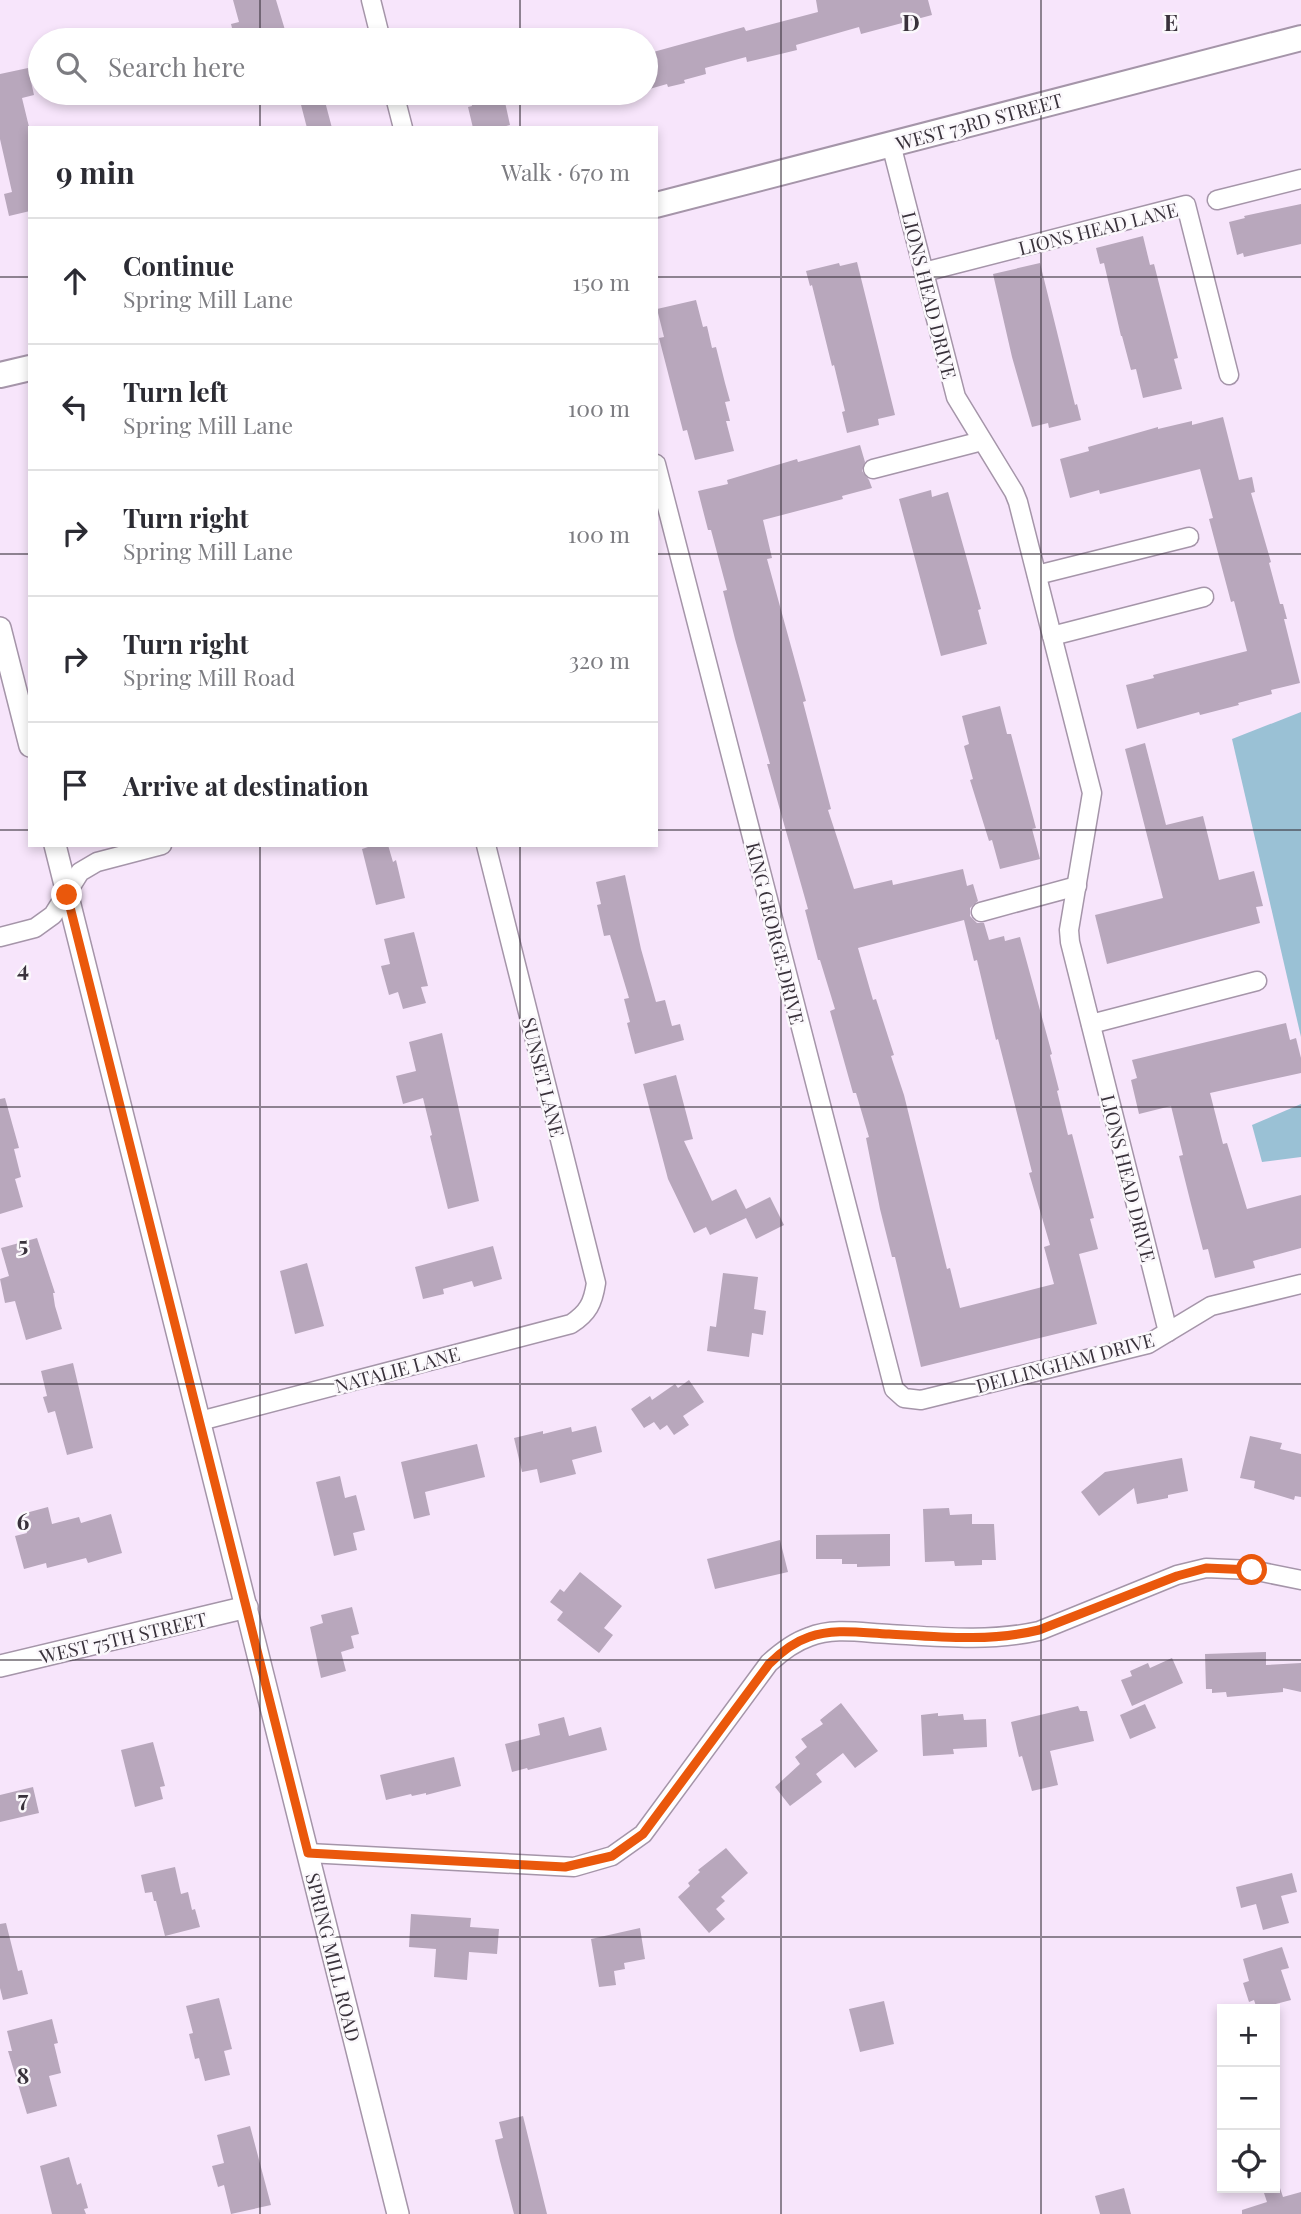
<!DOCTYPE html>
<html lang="en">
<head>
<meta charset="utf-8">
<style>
	body { margin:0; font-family:"Playfair Display",serif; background:#f7f7f7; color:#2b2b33 }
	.controls { position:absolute; right:21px; bottom:21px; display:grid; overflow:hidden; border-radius:0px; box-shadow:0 4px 10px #0003 }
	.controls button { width:63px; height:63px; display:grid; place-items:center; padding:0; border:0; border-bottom:2px solid #e1e1e2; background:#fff; color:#2b2b33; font:35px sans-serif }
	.stop { position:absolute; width:21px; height:21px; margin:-16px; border:5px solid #ea580c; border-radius:50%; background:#fff }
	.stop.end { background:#ea580c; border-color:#fff; box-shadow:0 2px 7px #0008 }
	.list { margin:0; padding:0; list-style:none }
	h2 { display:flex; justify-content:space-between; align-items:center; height:91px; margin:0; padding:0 28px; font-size:30px }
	h2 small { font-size:23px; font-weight:400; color:#7c7c81 }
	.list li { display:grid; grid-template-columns:46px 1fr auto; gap:21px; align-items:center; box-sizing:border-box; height:126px; padding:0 28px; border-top:2px solid #e1e1e2 }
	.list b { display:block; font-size:26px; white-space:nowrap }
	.list p { margin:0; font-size:23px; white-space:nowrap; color:#7c7c81 }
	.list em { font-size:23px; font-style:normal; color:#7c7c81 }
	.icon { flex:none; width:38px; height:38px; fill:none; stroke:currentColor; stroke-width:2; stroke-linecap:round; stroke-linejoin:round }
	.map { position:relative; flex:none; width:1301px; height:2214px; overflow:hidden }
	.search { position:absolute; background:#fff; box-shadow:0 4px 10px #0003; left:28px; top:28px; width:630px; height:77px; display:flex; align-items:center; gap:18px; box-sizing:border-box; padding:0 24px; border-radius:38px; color:#7c7c81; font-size:26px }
	.panel { position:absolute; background:#fff; box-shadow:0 4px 10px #0003; left:28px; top:126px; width:630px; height:721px; border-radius:0px }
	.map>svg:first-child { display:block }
	.water { fill:#9ac1d5 }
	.building { fill:#b8a7bc; fill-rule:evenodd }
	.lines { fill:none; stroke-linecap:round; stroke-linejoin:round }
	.minor-casing { stroke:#a595a9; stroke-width:21 }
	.tertiary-casing { stroke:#a595a9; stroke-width:24 }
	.secondary-casing { stroke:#a595a9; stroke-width:28 }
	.minor { stroke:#fff; stroke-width:18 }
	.tertiary { stroke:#fff; stroke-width:21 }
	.secondary { stroke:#fff; stroke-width:24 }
	.route { stroke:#ea580c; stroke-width:9 }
	.grid { fill:none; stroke:#39323b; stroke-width:2; stroke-opacity:0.55 }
	.labels { text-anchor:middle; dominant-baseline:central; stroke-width:5; stroke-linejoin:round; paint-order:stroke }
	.street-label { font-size:19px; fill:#39323b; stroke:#fbf8fc }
	.grid-label { font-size:23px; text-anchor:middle; font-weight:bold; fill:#39323b; stroke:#fbf8fc; stroke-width:5; stroke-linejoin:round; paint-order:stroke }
</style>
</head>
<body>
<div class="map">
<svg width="1301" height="2214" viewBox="0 0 1301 2214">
	<rect width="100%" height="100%" fill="#f7e5fb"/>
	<g class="water">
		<path d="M1301,712V1037L1232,739Z"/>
		<path d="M1301,1104V1157L1262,1162L1252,1125Z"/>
	</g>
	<g class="building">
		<path d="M233,0H276L288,40H235L231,24L239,22Z"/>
		<path d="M816,0H928L932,15L861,34L859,27L796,45L797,50L747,62L746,57L705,68L706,74L684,80L685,83L668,87L667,84L646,90V54L744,27L746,31L818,12Z"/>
		<path d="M28,68L34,95L22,98L30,131V211L9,216L4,194L12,192L0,139V74Z"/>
		<path d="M469,93H503L510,125L499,128H473L468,107L472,106Z"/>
		<path d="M323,94L332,128H307L300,101Z"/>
		<path d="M1301,204V244L1244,257L1243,253L1237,255L1229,222L1245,218L1244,216Z"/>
		<path d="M1143,236L1150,265L1154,264L1178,358L1174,359L1182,389L1143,398L1136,369L1131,370L1122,336H1121L1104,263L1100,264L1096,248Z"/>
		<path d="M857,262L895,415L878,419L879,425L847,433L842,412L845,411L834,365L832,366L812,285L810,286L806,271L839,263L840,266Z"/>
		<path d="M1040,263L1075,405L1077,404L1081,420L1049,428L1048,423L1032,427L1012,357L993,274Z"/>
		<path d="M696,300L703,327L707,326L712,348L716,347L725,383L730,401L725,402L730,421H726L734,451L695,460L687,430L683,431L659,338L664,337L657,309Z"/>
		<path d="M1223,417L1239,480L1252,477L1255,492L1251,493L1271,562L1269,563L1280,604H1283L1287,619H1284L1300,683L1271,690L1272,694L1238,703L1239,705L1200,715L1199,712L1137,729L1126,685L1154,678L1153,675L1247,651L1234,601L1231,602L1209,519L1213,518L1200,469L1100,494L1099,490L1070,498L1060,459L1089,451L1088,447L1158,427V429L1192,421V425Z"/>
		<path d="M860,445L865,462L862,471L869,480L872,488L842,496L843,499L763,520L772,558L767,559L806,701L803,702L831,809L828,810L854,889L892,880L893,885L963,869L967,886L973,884L978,901L970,908V916L977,923H984L989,940L1004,936L1005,941L1020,937L1052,1054L1050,1055L1059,1090L1057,1091L1068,1135L1072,1134L1094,1218L1090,1219L1098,1249L1079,1254L1097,1324L921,1367L895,1257H892L880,1209L866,1138L869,1137L856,1093H853L830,1011L835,1009L820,960H818L805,910L808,909L767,764H770L735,639L723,591L727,590L711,530H708L698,491L728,484L727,480L797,459L798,462ZM964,920L974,961L977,960L996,1040L998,1039L1032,1172L1029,1173L1050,1245L1044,1247L1054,1284L960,1308L950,1268L947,1269L904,1095L891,1056L894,1055L876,999L873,1000L858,948Z"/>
		<path d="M931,490L932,497L948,492L981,609L978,610L987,644L941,656L899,499Z"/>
		<path d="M1000,706L1007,734H1011L1036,828L1032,829L1040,859L1000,869L992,840L989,841L970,780L973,779L964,746L969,744L962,716Z"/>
		<path d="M1145,743L1166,825L1203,816L1219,880L1254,871L1263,906L1256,907L1260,923L1107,964L1095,915L1163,898L1125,749Z"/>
		<path d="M374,845H388L393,862L396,860L405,898L376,905L362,849Z"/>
		<path d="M625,875L641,949L656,1002L665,1000L672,1026L680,1024L684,1040L635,1054L627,1023L630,1022L624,999L629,998L610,935L604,936L597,905L601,904L596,882Z"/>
		<path d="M414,932L428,986L421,987L426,1003L403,1009L398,992L389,995L381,966L390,964L384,939Z"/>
		<path d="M1286,1023L1290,1040L1296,1038L1301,1058V1073L1210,1093L1223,1144L1227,1143L1247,1209L1301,1195V1248L1253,1261L1255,1268L1215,1278L1208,1249L1203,1250L1191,1204L1179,1156L1183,1155L1171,1106L1139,1114L1131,1080L1137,1078L1132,1060Z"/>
		<path d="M442,1033L479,1201L448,1209L430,1136L432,1135L423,1098L403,1104L396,1076L416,1071L409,1042Z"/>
		<path d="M676,1075L693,1139L684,1141L712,1201L736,1189L746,1209L770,1197L784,1225L756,1239L746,1218L710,1235L706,1227L694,1233L668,1179L643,1084Z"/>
		<path d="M5,1098L19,1148L14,1149L21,1177L15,1179L23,1207L0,1214V1099Z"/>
		<path d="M37,1238L55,1293H53L55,1306L62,1329L26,1340L15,1301L5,1303L0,1279L9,1276L1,1248Z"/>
		<path d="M493,1246L502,1279L474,1287L472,1281L443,1289L444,1294L423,1299L415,1267Z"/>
		<path d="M307,1263L324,1326L295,1334L280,1271Z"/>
		<path d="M723,1273L758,1277L754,1309L766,1311L763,1335L752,1333L749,1357L707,1351L710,1326L716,1327Z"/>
		<path d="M73,1363L93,1448L67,1455L55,1411L48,1413L43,1397L47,1396L41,1371Z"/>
		<path d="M689,1380L704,1402L683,1416L689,1425L674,1435L667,1425L660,1430L654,1422L644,1428L631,1409L650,1396L652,1400L675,1384L678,1388Z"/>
		<path d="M596,1426L602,1452L572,1460L576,1474L540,1483L537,1469L522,1472L514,1438L543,1431V1434L571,1427L572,1432Z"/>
		<path d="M1250,1436L1282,1443L1280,1449L1301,1454V1497L1295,1496L1294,1500L1254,1488L1255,1481L1240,1478Z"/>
		<path d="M477,1444L485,1477L425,1492L430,1515L414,1519L401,1462Z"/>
		<path d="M1182,1458L1188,1491L1168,1495V1498L1137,1504L1134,1488L1099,1516L1081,1492L1105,1472Z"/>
		<path d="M340,1476L345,1498L356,1495L365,1530L353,1533L357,1550L334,1556L316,1482Z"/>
		<path d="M48,1507L52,1524L79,1517L81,1523L111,1514L122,1553L88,1563L86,1558L47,1568L46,1563L24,1569L15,1536L27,1533L22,1514Z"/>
		<path d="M949,1508L950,1515L972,1514V1524H994L996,1560H982V1565L955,1566L954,1561L925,1562L923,1509Z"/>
		<path d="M890,1534V1566L857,1567V1564H842V1559H816V1535Z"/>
		<path d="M780,1540L788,1572L715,1589L707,1559Z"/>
		<path d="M580,1572L622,1606L604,1628L613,1635L599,1653L557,1620L563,1612L550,1602L560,1589L564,1592Z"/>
		<path d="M352,1607L359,1634L351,1636L354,1648L341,1652L346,1671L321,1678L310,1627L323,1623L321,1615Z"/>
		<path d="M1266,1652V1665L1301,1663V1692L1283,1688V1692L1227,1697L1226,1692L1212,1693V1689H1206L1205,1654Z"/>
		<path d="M1172,1658L1183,1683L1132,1706L1121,1680L1132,1676L1130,1671L1148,1663L1150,1668Z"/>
		<path d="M841,1703L878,1751L855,1768L843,1753L816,1774L822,1782L790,1806L775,1787L800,1764L795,1757L807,1747L801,1739L823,1724L820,1720Z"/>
		<path d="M1145,1704L1156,1728L1130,1739L1120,1715Z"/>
		<path d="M1078,1706L1080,1711H1087L1094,1741L1050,1751L1058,1785L1032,1791L1022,1756L1019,1757L1011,1722Z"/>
		<path d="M938,1713V1716L963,1714L964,1720L986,1719L987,1747L953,1749L954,1754L923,1756L921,1715Z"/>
		<path d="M564,1717L569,1736L601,1727L607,1750L528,1770L527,1768L512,1772L505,1744L540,1735L538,1724Z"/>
		<path d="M153,1742L165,1786L160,1787L163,1799L135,1807L121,1750Z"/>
		<path d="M454,1757L461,1786L426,1795V1793L412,1796L411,1794L386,1800L380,1775Z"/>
		<path d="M33,1787L39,1813L0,1822V1795Z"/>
		<path d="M726,1848L748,1873L721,1897L725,1901L716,1909L725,1919L709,1933L678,1897L690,1886L688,1883L700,1872L698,1870Z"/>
		<path d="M175,1867L181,1894L188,1892L192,1910L195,1909L200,1927L165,1936L156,1901H154L152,1892L145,1893L141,1875Z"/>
		<path d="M1292,1873L1297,1892L1281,1896L1289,1923L1263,1930L1256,1904L1241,1908L1236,1887Z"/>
		<path d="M411,1914L471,1918L470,1927L499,1929L497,1954L469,1952L467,1980L434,1977L436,1949L409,1947Z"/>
		<path d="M6,1923L18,1971L22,1970L28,1994L3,2000L0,1988V1924Z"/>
		<path d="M640,1928L645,1959L624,1963L625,1969L614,1971L616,1985L599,1987L591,1939Z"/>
		<path d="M1282,1947L1289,1968L1281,1970L1291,2000L1257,2009L1254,2000L1249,2002L1243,1983L1249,1981L1243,1959Z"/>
		<path d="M219,1998L232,2049L224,2051L230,2075L205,2081L199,2058L195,2059L189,2034L193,2033L186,2006Z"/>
		<path d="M884,2001L894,2044L860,2052L849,2009Z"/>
		<path d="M52,2019L58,2043L54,2044L61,2073L49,2076L57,2106L27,2114L8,2051H12L7,2031Z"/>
		<path d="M523,2116L547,2214H514L500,2161L495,2140L503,2138L499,2122Z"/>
		<path d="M250,2126L271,2205L231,2214L224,2185L218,2187L212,2166L224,2163L217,2135Z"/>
		<path d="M69,2157L77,2185L81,2183L88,2208L84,2209L86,2214H52L40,2166Z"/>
		<path d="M1124,2188L1131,2214H1100L1095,2196Z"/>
		<path d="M1280,2188L1283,2197L1301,2192V2214H1242V2210L1267,2202L1264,2193Z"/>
	</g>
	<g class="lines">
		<defs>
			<g id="minor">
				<path d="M371,0L381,40"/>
				<path d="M394,93L403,128"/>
				<path d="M891,144L956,397L1014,492L1018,502L1092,793L1069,930L1070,942L1168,1332"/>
				<path d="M1217,200L1301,179"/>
				<path d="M924,272L1186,205L1229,375"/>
				<path d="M656,464L894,1389L904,1398L921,1400L1148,1344L1211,1306L1301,1284"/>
				<path d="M873,469L982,441"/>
				<path d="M1037,575L1189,537"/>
				<path d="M1052,636L1204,597"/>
				<path d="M981,912L1077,886"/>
				<path d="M0,937L35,928L53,915L80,872L97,862L162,845"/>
				<path d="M1091,1024L1257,981"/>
				<path d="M200,1421L571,1324C588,1313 593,1303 596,1283L486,845"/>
				<path d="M308,1853L574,1867L612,1856L643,1834L769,1663C780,1653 794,1642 809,1637C834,1627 863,1633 889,1634C940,1637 989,1642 1039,1631L1177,1575L1206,1568L1252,1570L1301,1580"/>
			</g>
			<g id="tertiary">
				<path d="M0,628L30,746"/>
				<path d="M55,845L398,2214"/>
				<path d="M0,1666L247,1607"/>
			</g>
			<g id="secondary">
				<path d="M656,205L1301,38"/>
				<path d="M0,375L30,368"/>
			</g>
		</defs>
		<use href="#minor" class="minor-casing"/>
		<use href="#tertiary" class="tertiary-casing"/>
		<use href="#secondary" class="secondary-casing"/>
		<use href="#minor" class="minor"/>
		<use href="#tertiary" class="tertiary"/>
		<use href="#secondary" class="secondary"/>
	</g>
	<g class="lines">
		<path class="route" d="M67,895L308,1853L565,1867L612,1856L643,1834L769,1664C780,1653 794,1642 809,1637C834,1628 863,1633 889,1634C940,1637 989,1642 1039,1630L1177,1576L1206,1568L1252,1570"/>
	</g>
	<path class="grid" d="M260,0V40M520,0V40M781,0V2214M1041,0V2214M260,93V128M520,93V128M0,277H30M656,277H1301M0,554H30M656,554H1301M0,830H30M656,830H1301M260,845V2214M520,845V2214M0,1107H1301M0,1384H1301M0,1660H1301M0,1937H1301"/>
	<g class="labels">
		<g class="street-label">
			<text transform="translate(979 121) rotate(-15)">WEST 73RD STREET</text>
			<text transform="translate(1098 228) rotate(-14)">LIONS HEAD LANE</text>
			<text transform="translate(930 295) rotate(76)">LIONS HEAD DRIVE</text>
			<text transform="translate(776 933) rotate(76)">KING GEORGE DRIVE</text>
			<text transform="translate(544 1077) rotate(76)">SUNSET LANE</text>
			<text transform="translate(1129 1178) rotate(76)">LIONS HEAD DRIVE</text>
			<text transform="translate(1065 1362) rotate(-15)">DELLINGHAM DRIVE</text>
			<text transform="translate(397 1369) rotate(-15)">NATALIE LANE</text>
			<text transform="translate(123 1637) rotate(-13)">WEST 75TH STREET</text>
			<text transform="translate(334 1957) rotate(76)">SPRING MILL ROAD</text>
		</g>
	</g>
	<g class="grid-label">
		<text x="911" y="31">D</text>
		<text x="1171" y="31">E</text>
		<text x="23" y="977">4</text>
		<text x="23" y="1253">5</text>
		<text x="23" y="1530">6</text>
		<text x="23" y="1807">7</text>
		<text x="23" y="2084">8</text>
	</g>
</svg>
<div class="controls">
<button>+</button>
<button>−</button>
<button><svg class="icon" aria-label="locate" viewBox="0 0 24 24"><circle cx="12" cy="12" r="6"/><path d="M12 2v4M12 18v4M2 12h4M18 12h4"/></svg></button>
</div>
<div class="stop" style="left:1252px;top:1570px"></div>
<div class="stop end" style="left:67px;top:895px"></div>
<div class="search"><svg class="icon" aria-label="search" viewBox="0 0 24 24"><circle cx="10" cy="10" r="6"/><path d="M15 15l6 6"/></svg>Search here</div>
<section class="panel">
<h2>9 min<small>Walk · 670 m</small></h2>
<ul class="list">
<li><svg class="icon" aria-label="ahead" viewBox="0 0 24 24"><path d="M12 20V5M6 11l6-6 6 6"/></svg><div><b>Continue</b><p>Spring Mill Lane</p></div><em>150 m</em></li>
<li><svg class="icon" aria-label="left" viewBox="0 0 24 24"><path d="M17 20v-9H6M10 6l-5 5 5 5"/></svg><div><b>Turn left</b><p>Spring Mill Lane</p></div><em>100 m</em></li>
<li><svg class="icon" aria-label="right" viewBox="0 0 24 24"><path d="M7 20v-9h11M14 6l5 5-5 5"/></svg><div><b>Turn right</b><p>Spring Mill Lane</p></div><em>100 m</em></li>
<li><svg class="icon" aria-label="right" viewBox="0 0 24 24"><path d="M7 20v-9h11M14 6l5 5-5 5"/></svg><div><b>Turn right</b><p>Spring Mill Road</p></div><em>320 m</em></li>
<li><svg class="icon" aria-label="arrive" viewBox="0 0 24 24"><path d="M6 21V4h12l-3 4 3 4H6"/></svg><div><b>Arrive at destination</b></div></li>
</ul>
</section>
</div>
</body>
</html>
